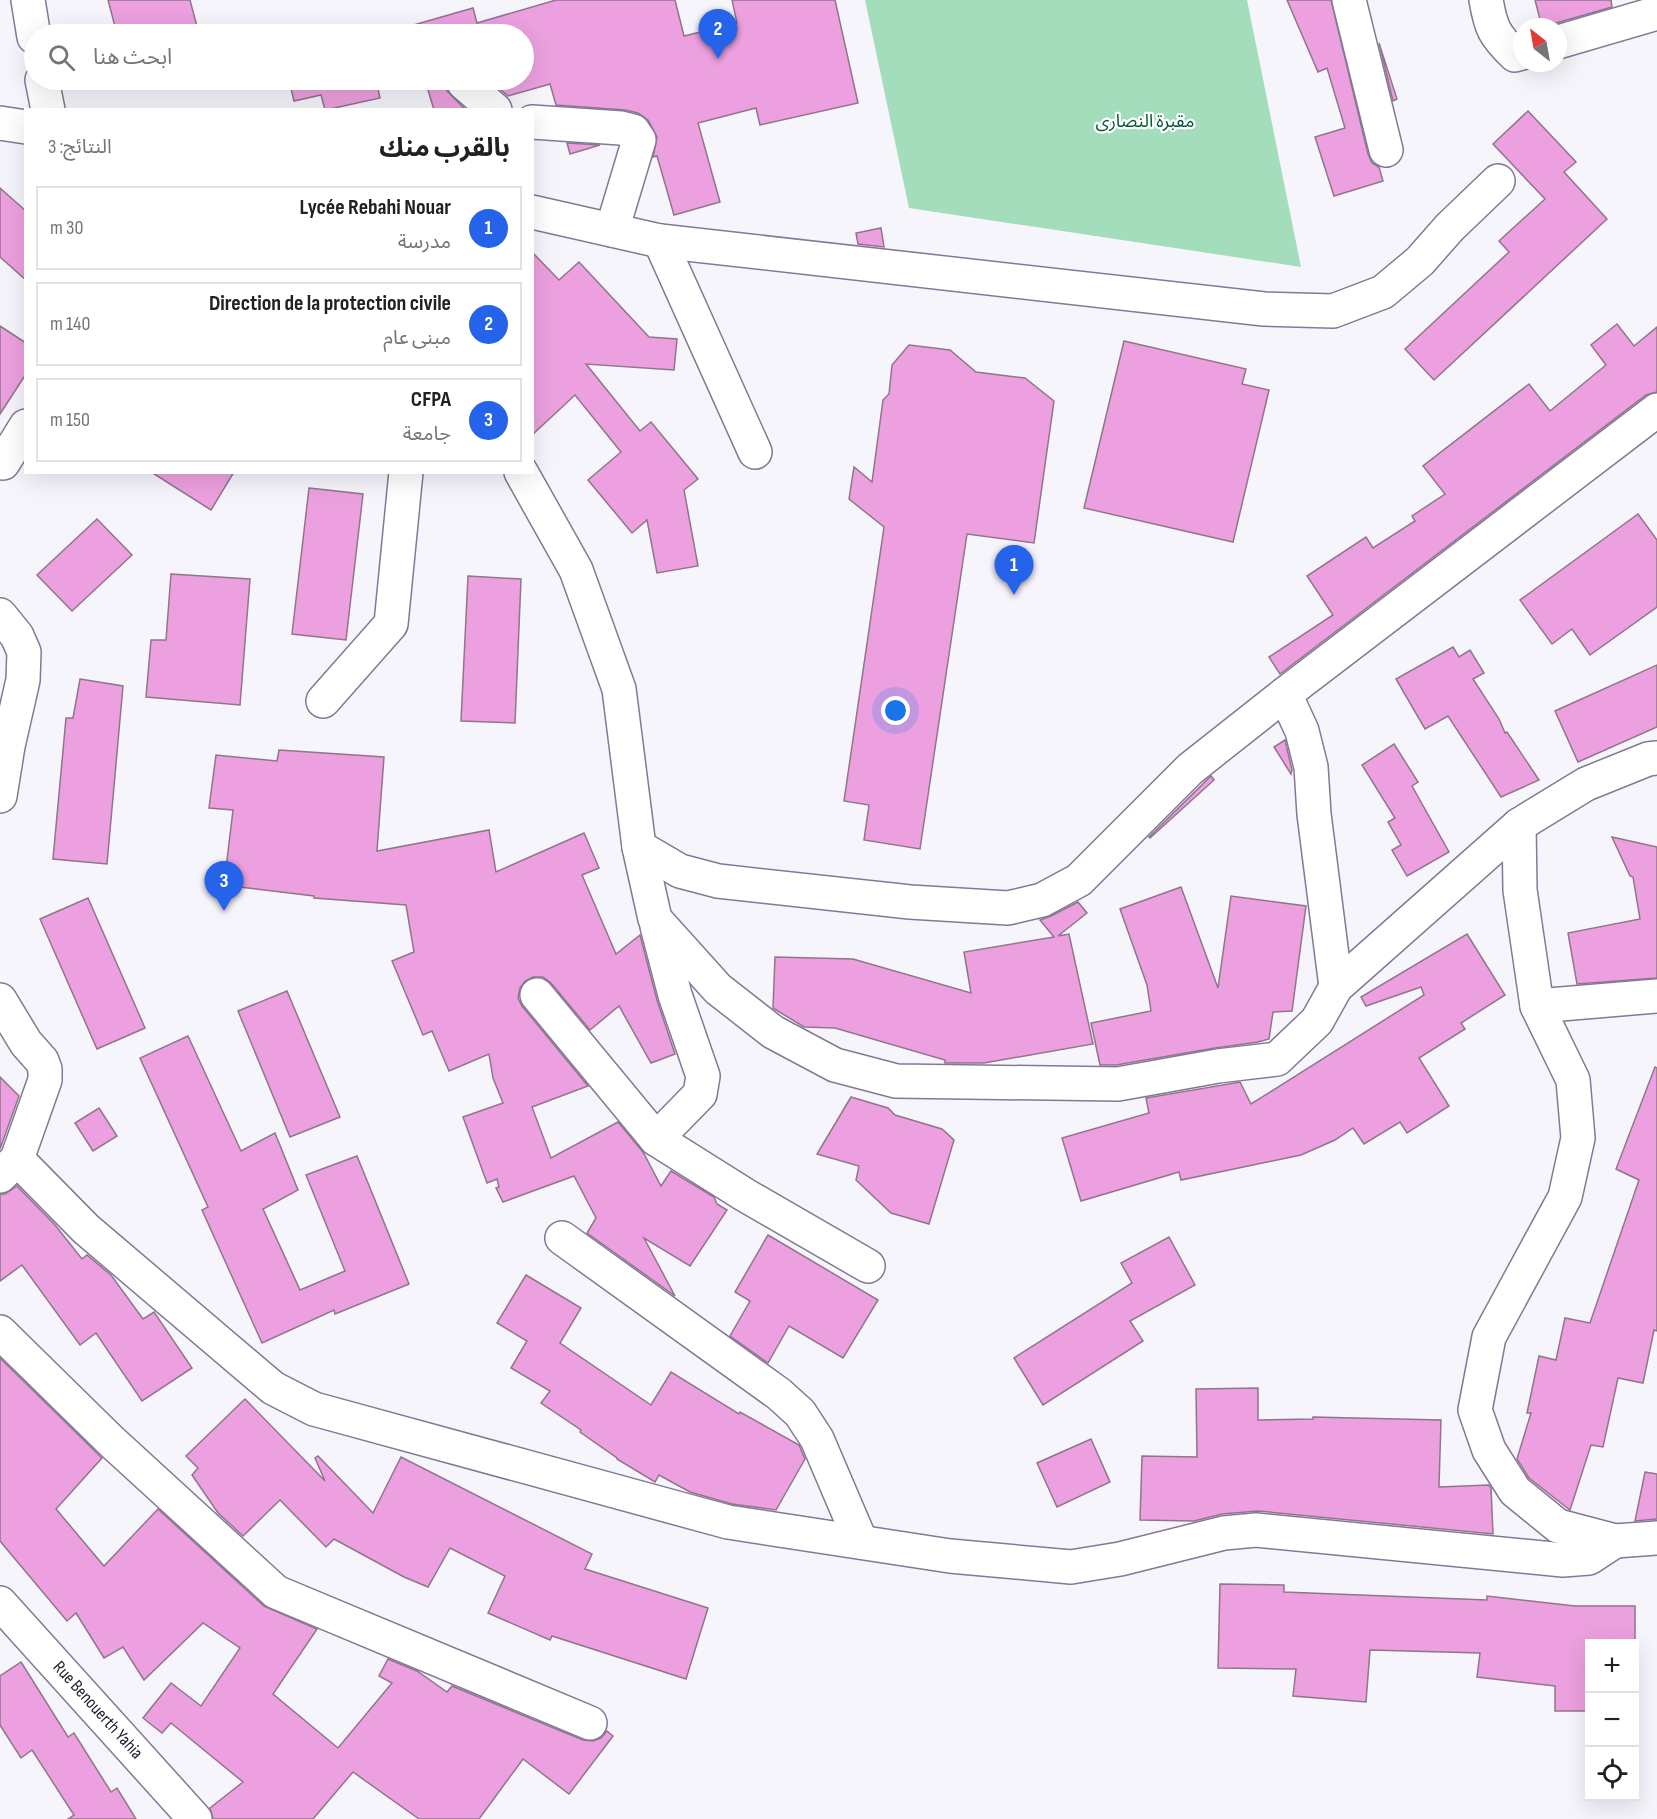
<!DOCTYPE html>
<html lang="ar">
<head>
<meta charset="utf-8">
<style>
	body { margin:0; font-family:"Sofia Sans Condensed","Noto Sans Arabic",sans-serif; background:#f2f2f2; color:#202124; direction:rtl }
	.controls { position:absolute; right:18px; bottom:18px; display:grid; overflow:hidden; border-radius:0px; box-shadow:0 6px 24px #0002 }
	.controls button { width:54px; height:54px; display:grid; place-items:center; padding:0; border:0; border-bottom:2px solid #e0e0e0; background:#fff; color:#202124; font:30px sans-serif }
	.compass { position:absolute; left:1513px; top:18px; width:54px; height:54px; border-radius:50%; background:#fff; box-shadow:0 6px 24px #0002; rotate:329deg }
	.you { position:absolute; left:896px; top:711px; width:21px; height:21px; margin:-15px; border:4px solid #fff; border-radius:50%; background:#1a73e8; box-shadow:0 0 0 9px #1a73e833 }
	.badge { display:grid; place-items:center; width:39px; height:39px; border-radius:50%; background:#2563eb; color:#fff; font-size:20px; font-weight:700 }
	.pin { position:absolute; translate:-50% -50px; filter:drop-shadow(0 2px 3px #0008) }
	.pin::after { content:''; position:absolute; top:32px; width:21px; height:18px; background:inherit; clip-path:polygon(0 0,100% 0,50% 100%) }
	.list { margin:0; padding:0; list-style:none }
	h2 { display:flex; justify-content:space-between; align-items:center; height:78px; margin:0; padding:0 24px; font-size:26px }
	h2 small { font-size:20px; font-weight:400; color:#757577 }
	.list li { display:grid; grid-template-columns:39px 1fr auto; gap:18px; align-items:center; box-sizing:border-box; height:84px; margin:0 12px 12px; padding:0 12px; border:2px solid #e0e0e0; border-radius:0px }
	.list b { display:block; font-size:22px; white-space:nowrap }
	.list p { margin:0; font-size:20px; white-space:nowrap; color:#757577 }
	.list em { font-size:20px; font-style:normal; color:#757577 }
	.icon { flex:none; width:33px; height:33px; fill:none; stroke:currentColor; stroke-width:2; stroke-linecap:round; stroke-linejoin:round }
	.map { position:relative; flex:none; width:1657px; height:1819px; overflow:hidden; direction:ltr }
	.search { position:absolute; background:#fff; box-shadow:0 6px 24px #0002; left:24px; top:24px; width:510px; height:66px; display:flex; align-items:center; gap:15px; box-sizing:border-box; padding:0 21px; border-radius:33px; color:#757577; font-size:22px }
	.panel { position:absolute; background:#fff; box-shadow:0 6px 24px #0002; left:24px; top:108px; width:510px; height:366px; border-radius:0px; direction:rtl }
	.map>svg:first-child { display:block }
	.green { fill:#a3ddbb }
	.building { fill:#eca0df; stroke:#90758b; stroke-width:1.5 }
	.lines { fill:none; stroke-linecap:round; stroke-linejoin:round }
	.minor-casing { stroke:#827997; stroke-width:36 }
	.minor { stroke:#fff; stroke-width:33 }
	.labels { text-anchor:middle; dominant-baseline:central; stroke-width:4.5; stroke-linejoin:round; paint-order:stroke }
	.park-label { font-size:18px; fill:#045635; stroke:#fff }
	.street-label { font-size:18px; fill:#25212d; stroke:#fff }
</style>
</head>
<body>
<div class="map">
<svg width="1657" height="1819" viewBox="0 0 1657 1819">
	<rect width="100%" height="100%" fill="#f7f5fc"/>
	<path class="green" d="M865,0H1247L1301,267L909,208Z"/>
	<g class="building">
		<path d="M108,0H190L199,34H117Z"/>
		<path d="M556,0H675L684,36L737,23L732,0H835L858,103L760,125L756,108L698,123L720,202L674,215L657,156L653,157L657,137L648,120L638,113L625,110L556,105L550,84L508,96L489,80H524V34H412L410,26L473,8L477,23Z"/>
		<path d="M1287,0H1331L1368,154L1372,163L1379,167L1383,181L1334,196L1315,137L1345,128L1327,68L1318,72Z"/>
		<path d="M1535,0H1611L1612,7L1542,27Z"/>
		<path d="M1379,43L1397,99L1393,101Z"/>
		<path d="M289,80H376L380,98L325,110L321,95L294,101Z"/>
		<path d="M425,80H445L447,91L465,109L434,110Z"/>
		<path d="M1528,111L1576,162L1564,172L1607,219L1434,380L1405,349L1509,252L1499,241L1545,199L1493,144Z"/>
		<path d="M567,143L600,145L570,154Z"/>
		<path d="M0,188L26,211V280L0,257Z"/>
		<path d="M881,228L884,247L858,244L856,233Z"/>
		<path d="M532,252L559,280L579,262L649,337L677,339L674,370L586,364L640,431L651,422L698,479L684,490L698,566L657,573L647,520L632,533L588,480L621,452L575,395L532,435Z"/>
		<path d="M1617,324L1634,346L1657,327V392L1646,395L1280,674L1269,657L1333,615L1307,576L1366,537L1373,548L1415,521L1412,516L1445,494L1423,466L1529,384L1550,411L1606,365L1591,345Z"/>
		<path d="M0,326L26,343V374L0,414Z"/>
		<path d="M1124,341L1246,369L1242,384L1269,390L1233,542L1084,508Z"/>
		<path d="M909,345L950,350L976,372L1025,378L1054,401L1034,543L967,534L920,849L864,840L869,805L844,801L884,527L849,499L854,467L872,482L883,400L889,394L892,365Z"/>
		<path d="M151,472H234L211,510Z"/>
		<path d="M309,488L363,494L346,640L292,634Z"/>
		<path d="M1638,514L1657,540V607L1590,655L1572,629L1552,644L1520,600Z"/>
		<path d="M97,519L132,555L72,611L37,575Z"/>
		<path d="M171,574L250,579L240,705L146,697L151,640H166Z"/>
		<path d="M468,576L521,579L515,723L461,721Z"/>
		<path d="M1453,647L1459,657L1470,650L1484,673L1473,679L1499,719L1505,733L1507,732L1539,780L1501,797L1448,716L1425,729L1396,679Z"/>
		<path d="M1657,665V727L1578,762L1555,711Z"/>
		<path d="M80,679L123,686L107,864L53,859L66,718H73Z"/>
		<path d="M1285,740L1292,770L1291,774L1274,747Z"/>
		<path d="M1394,744L1418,782L1412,786L1449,852L1407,876L1392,850L1401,845L1388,822L1395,818L1362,765Z"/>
		<path d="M279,750L384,757L377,851L489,830L496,872L584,833L599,868L582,875L616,954L640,935L657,1000L675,1054L651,1063L619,1006L590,1030L551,983L543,977H533L525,981L520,988L518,998L522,1006L588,1086L532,1107L551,1158L618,1122L643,1152L661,1186L671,1171L714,1197L717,1204L727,1210L690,1266L644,1238L675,1296L587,1233L596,1218L574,1176L503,1202L496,1188L499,1187L497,1179L487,1183L463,1117L503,1103L493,1078L489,1054L449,1071L432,1031L423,1035L392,961L414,952L406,905L314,898V896L224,885L233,810L209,808L216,755L277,761Z"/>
		<path d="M1211,776L1214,780L1150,838L1149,837Z"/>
		<path d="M1612,837L1657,847V978L1577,984L1568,933L1640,919L1633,877L1630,876Z"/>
		<path d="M1181,887L1218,988L1231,896L1306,906L1292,1011L1273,1012L1269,1039L1258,1042L1215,1048L1116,1065H1100L1091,1023L1151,1011L1147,985L1120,909Z"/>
		<path d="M88,898L145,1028L97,1049L40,919Z"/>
		<path d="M1078,902L1087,913L1058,936L1069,934L1093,1044L984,1063H945V1060L835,1028L804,1027L773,1008L775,957L853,959L971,993L964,952L1054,937L1040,920L1051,916Z"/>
		<path d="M1467,934L1505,995L1461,1023L1465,1029L1419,1058L1449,1106L1407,1133L1400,1122L1364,1144L1353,1128L1335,1140L1301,1155L1181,1180L1179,1172L1081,1201L1062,1138L1149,1113L1146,1098L1240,1082L1251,1104L1424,995L1421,987L1366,1006L1361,997Z"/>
		<path d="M287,991L340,1117L290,1137L238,1011Z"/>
		<path d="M188,1036L241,1151L275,1133L298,1190L263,1209L300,1290L345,1271L306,1175L357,1156L409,1284L335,1314L334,1310L262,1343L202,1210L208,1207L140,1058Z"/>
		<path d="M1655,1067L1657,1068V1331L1654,1330L1643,1383L1618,1378L1603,1447L1591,1445L1570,1510L1529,1478L1517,1459L1531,1413H1527L1539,1356L1556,1360L1565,1318L1590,1323L1639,1180L1616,1169Z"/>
		<path d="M0,1077L19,1096L0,1149Z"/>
		<path d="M851,1097L888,1108L895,1115L942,1129L954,1140L929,1224L891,1213L856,1180L859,1166L817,1154Z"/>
		<path d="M99,1108L117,1136L93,1151L75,1123Z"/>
		<path d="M17,1186L55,1225L82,1259L87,1255L111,1275L143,1319L154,1312L192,1368L142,1401L96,1333L80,1345L22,1265L0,1281V1194H5Z"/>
		<path d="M768,1235L878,1300L843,1358L789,1326L768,1363L730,1336L750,1301L735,1292Z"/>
		<path d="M1169,1237L1195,1285L1130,1321L1143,1341L1043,1405L1014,1358L1132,1283L1121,1263Z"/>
		<path d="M526,1275L581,1308L560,1343L651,1405L671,1372L739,1414L740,1412L799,1445L805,1459L776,1510L732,1504L690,1492L659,1475L655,1482L617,1459V1458L580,1432L581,1430L541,1403L550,1391L511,1368L527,1341L497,1323Z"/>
		<path d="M0,1358L102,1458L56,1509L104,1566L158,1509L264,1606L317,1629L273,1694L338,1748L392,1683L379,1676L388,1659L417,1671L447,1692L452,1686L583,1740L593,1741L601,1738L607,1731L613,1736L569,1794L523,1759L479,1819H419L353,1772L313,1819H213L210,1808L243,1782L171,1723L162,1733L143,1718L171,1683L201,1706L240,1648L203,1623L144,1680L123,1647L104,1658L76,1613L67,1621L0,1541Z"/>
		<path d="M1258,1388V1420L1313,1419V1417L1441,1420L1439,1487L1489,1485L1491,1488L1493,1534L1258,1511L1222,1514L1194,1521L1140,1520L1142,1456L1197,1457L1196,1389Z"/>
		<path d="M245,1399L325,1481L315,1458L318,1456L373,1513L401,1457L592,1554L585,1569L708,1608L686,1679L552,1636L550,1640L488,1613L505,1576L450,1548L428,1587L404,1577L334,1539L326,1547L280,1500L243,1536L218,1513L192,1475L198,1468L186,1456Z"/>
		<path d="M1091,1439L1110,1482L1057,1507L1037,1463Z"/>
		<path d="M1645,1472L1657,1474V1519L1635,1521Z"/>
		<path d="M1220,1584L1284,1585V1592L1487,1600V1596L1575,1606H1635V1644H1590V1711H1555V1686L1477,1677L1480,1653L1370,1650L1366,1702L1293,1696L1296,1669L1218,1668Z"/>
		<path d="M21,1662L68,1737L74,1733L111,1792L117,1788L136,1819H68L74,1815L32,1750L21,1758L0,1725V1676Z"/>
	</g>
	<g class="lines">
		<defs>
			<g id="minor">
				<path d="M28,0L34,37"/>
				<path d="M1349,0L1386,150"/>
				<path d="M1486,0C1491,28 1494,35 1515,55L1522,53"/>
				<path d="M1558,42L1657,13"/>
				<path d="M42,80L48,110"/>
				<path d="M464,80V83L495,110"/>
				<path d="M532,122L621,128L633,131L639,140L612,230"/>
				<path d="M0,123L26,127"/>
				<path d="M532,212L660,241L1264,309L1333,311L1383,292L1420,261L1450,227L1498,181"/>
				<path d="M660,241L755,452"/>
				<path d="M3,463L26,426"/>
				<path d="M521,472L576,570L619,689L639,847L680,871L718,881L910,902L1008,908L1042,900L1079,880L1190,769L1285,694L1657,410"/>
				<path d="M0,615L17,636L24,652L23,680L8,746L0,796"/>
				<path d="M1285,694L1302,731L1311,767L1314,814L1336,987"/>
				<path d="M323,701L391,624L406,472"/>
				<path d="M1519,825L1520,890L1537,1006L1573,1080L1578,1138L1565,1197L1489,1337L1475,1410L1489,1450L1515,1491L1558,1526L1615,1541L1657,1538"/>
				<path d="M639,847L655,919L718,989L773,1032L835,1065L896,1081L1118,1084L1218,1066L1277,1059L1317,1021L1336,987L1519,825L1586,784L1648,759L1657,758"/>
				<path d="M537,995L656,1139L700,1094L703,1076L675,995L657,926"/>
				<path d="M0,1000L26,1043L42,1061L45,1069V1080L17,1159L0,1176"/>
				<path d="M1537,1006L1657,996"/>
				<path d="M656,1139L745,1195L868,1266"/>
				<path d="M17,1159L86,1229L273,1388L314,1409L728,1522L950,1556L1071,1567L1120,1559L1224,1533L1256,1530L1563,1560L1589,1558L1615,1541"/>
				<path d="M562,1238L779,1394L800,1413L817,1439L861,1542"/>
				<path d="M0,1332L111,1441L276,1592L590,1723"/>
				<path d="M0,1603L195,1819"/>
			</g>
		</defs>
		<use href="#minor" class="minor-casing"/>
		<use href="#minor" class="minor"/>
	</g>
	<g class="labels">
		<g class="park-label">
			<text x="1145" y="121">مقبرة النصارى</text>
		</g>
		<g class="street-label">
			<text transform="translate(98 1710) rotate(48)">Rue Benouerth Yahia</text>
		</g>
	</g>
</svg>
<div class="controls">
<button>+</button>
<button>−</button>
<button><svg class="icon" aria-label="locate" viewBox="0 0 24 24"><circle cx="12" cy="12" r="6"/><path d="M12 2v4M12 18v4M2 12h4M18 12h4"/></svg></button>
</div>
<svg class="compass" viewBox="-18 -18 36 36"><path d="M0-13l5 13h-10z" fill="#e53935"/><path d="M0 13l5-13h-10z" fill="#757577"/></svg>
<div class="you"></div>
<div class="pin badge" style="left:1014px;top:595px">1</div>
<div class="pin badge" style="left:718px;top:59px">2</div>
<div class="pin badge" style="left:224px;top:911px">3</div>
<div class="search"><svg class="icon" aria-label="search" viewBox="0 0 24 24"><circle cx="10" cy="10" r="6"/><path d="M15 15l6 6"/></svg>ابحث هنا</div>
<section class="panel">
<h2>بالقرب منك<small>النتائج: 3</small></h2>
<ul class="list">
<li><span class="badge">1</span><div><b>Lycée Rebahi Nouar</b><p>مدرسة</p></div><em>30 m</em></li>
<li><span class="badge">2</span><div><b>Direction de la protection civile</b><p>مبنى عام</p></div><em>140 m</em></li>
<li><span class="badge">3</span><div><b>CFPA</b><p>جامعة</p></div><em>150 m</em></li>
</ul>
</section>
</div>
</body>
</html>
